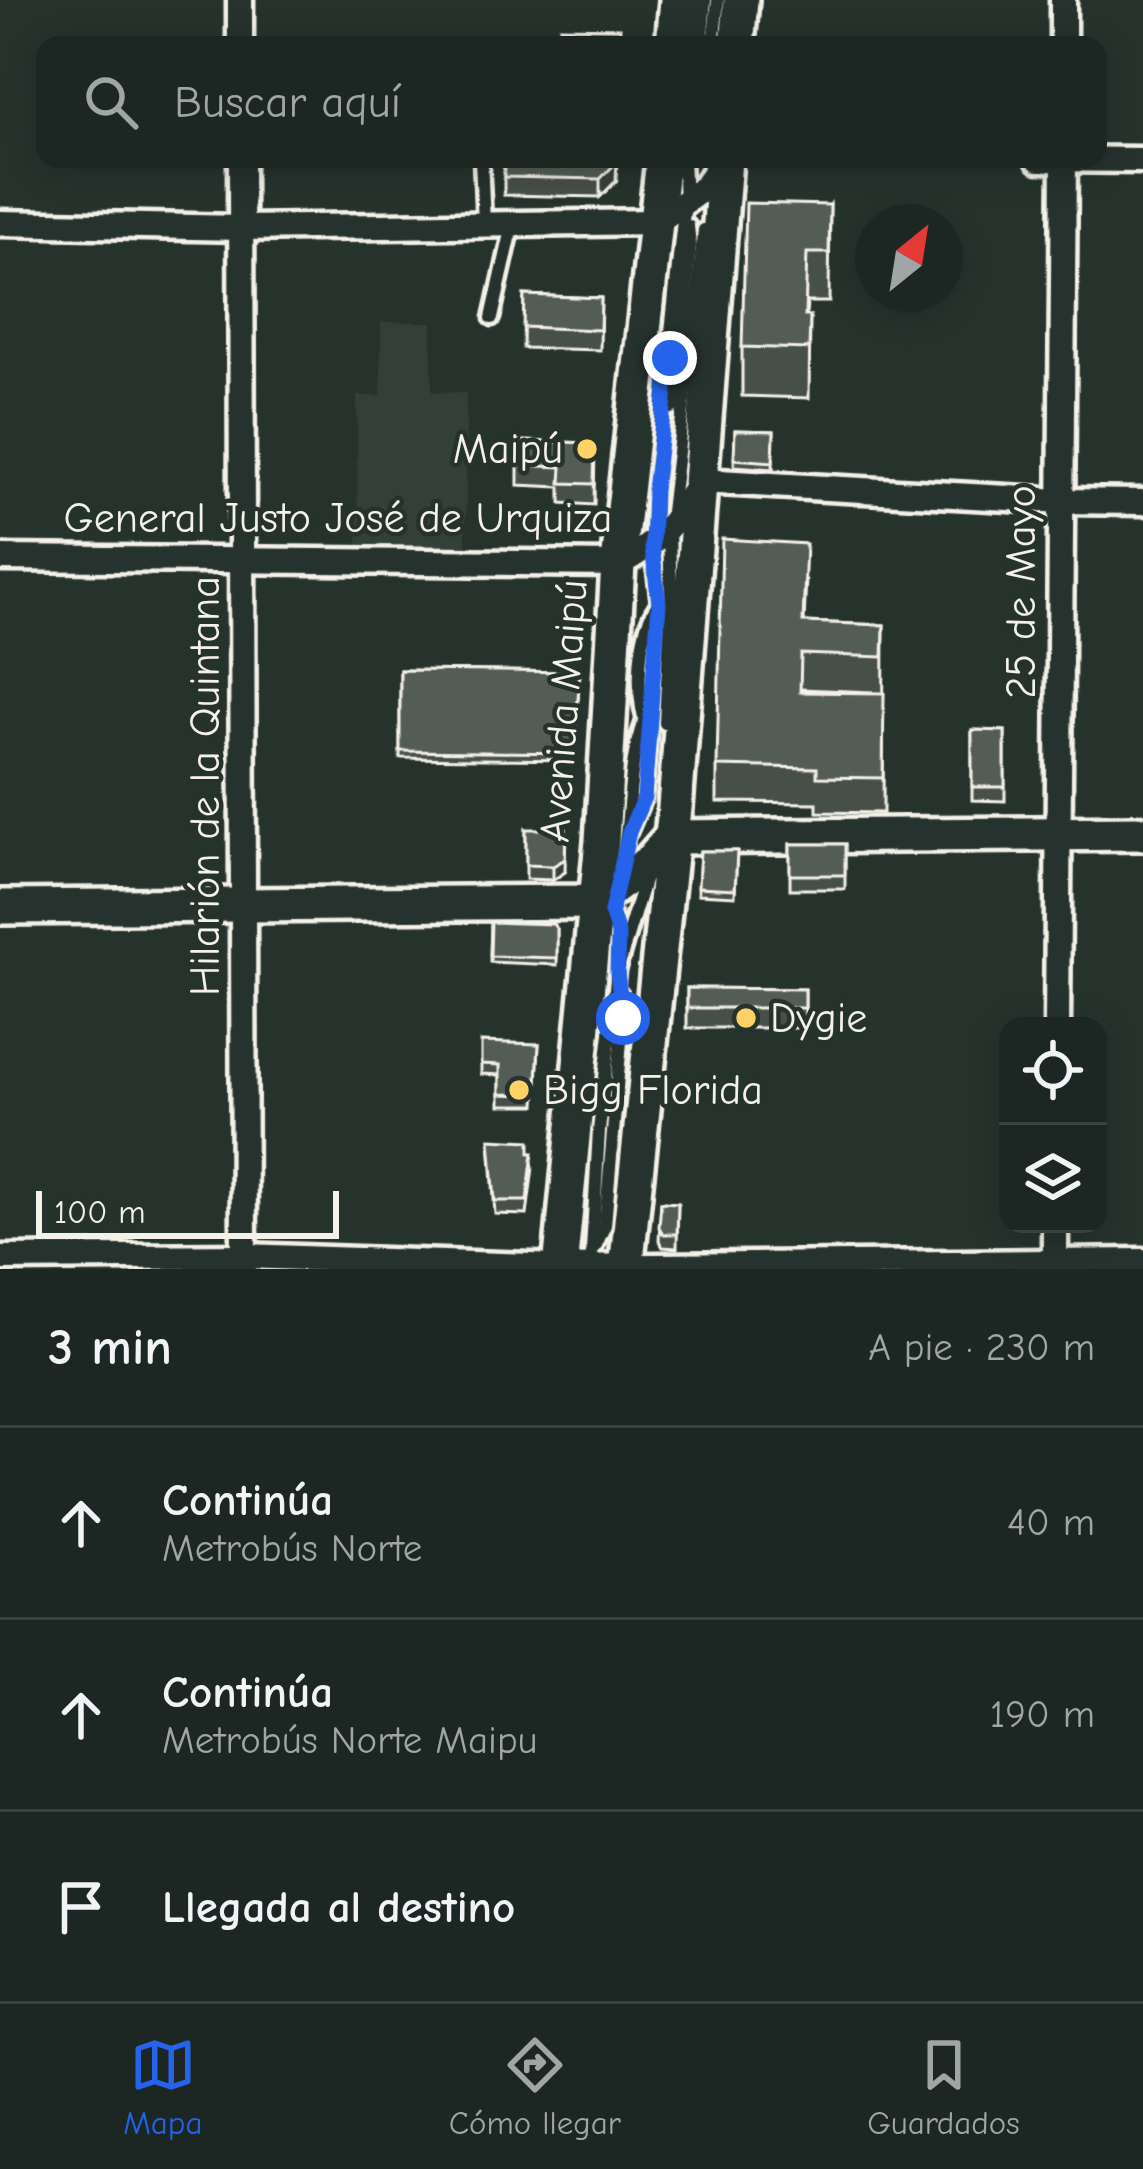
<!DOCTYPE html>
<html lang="es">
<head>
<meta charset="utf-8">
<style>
	body { margin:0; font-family:"Comic Neue",sans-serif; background:#252e2a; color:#f1f3f6 }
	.controls { position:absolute; right:36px; bottom:36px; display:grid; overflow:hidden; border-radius:24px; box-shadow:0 6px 30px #0003 }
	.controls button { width:108px; height:108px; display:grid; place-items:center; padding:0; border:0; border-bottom:3px solid #3a4340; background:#1c2622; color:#f1f3f6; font:60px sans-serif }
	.compass { position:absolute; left:855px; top:204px; width:108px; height:108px; border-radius:50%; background:#1c2622; box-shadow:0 6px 30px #0003; rotate:30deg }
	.scale { position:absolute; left:36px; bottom:30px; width:303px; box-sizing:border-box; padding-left:12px; border:6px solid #f4f1e8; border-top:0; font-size:33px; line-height:42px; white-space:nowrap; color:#f4f1e8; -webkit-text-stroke:9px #26332d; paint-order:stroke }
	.stop { position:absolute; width:36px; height:36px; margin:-27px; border:9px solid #2563eb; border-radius:50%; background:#fff }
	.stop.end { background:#2563eb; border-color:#fff; box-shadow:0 3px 12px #0008 }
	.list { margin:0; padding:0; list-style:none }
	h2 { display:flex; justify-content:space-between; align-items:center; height:156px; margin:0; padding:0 48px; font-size:51px }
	h2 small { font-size:39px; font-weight:400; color:#a0a5a5 }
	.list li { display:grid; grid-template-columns:78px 1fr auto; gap:36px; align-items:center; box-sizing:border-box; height:192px; padding:0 48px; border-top:3px solid #3a4340 }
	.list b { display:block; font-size:45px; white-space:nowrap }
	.list p { margin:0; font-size:39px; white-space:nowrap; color:#a0a5a5 }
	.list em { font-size:39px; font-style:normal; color:#a0a5a5 }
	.icon { flex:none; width:66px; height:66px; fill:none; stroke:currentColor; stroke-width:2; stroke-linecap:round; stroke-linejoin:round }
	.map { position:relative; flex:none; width:1143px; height:1269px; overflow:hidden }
	.search { position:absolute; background:#1c2622; box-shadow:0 6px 30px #0003; left:36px; right:36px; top:36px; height:132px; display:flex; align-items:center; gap:30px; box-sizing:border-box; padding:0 42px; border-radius:24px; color:#a0a5a5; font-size:45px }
	.sheet { height:732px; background:#1c2622 }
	nav { display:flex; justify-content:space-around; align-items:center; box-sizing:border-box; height:168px; border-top:3px solid #3a4340; background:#1c2622; font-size:33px; color:#a0a5a5 }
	nav a { display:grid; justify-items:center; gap:6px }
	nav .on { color:#2563eb }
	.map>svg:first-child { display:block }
	.built { fill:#333f39 }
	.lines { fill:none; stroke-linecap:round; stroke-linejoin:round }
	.lane-casing { stroke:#f4f1e8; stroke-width:21 }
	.street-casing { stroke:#f4f1e8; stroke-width:33 }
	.secondary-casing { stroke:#f4f1e8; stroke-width:42 }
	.lane { stroke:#26332d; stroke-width:12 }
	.street { stroke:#26332d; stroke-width:24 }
	.secondary { stroke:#26332d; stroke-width:33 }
	.wall { fill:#474f49; stroke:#f4f1e8; stroke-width:3; fill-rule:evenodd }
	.shaded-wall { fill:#39403c; stroke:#f4f1e8; stroke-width:3 }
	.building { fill:#525c55; stroke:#f4f1e8; stroke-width:3 }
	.route { stroke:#2563eb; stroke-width:15 }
	.poi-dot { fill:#ffd166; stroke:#26332d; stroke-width:4.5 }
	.labels { text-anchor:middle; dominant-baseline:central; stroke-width:9; stroke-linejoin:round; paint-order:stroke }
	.poi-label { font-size:42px; fill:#f4f1e8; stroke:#26332d; text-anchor:start }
	.street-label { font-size:42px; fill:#f4f1e8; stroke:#26332d }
</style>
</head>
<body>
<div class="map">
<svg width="1143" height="1269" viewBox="0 0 1143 1269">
	<rect width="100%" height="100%" fill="#26332d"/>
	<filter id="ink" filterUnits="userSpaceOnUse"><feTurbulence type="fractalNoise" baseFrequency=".00833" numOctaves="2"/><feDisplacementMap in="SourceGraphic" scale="24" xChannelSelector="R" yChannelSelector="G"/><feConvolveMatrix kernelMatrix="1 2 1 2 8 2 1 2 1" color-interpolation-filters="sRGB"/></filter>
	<g filter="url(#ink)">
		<path class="built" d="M381,322H432V392L466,393V552H358L357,396H381Z"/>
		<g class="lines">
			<defs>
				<g id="lane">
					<path d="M690,45L694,0"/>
					<path d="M701,45L705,0"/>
					<path d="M713,45L718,0"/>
					<path d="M481,159L484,223"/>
					<path d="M683,159L685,200"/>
					<path d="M492,318L513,225"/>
					<path d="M680,343L690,246L688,226"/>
					<path d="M672,408L678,363"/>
					<path d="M645,721C636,690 638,634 656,607"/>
					<path d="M665,723L671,604L669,529L704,230"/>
					<path d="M629,832L644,797L659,603L652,547L654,491L685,202"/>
					<path d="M620,872C633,820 625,758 649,710"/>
					<path d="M600,906L611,912L618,934V956"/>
					<path d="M595,1247L605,1225L623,1018L620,994"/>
					<path d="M591,1268L599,1131L617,971L646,874"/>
				</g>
				<g id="street">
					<path d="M240,0V45"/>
					<path d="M1063,0V45"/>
					<path d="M241,159L244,1269"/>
					<path d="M1039,159L1143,160"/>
					<path d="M0,223L241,228L657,222L705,187L721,161"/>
					<path d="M0,558L618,564C665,540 672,524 700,481L1061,501L1143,502"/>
					<path d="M1057,1026L1064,159"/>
					<path d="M0,1258L244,1256L560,1267L1143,1261"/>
					<path d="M1055,1269V1224"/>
				</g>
				<g id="secondary">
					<path d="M673,45L677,0"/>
					<path d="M737,45L741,0"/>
					<path d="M0,907L594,902L650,861L671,837L1143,833"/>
					<path d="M560,1269L602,841L618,564L663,159"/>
					<path d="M626,1269L675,808L725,159"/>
				</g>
			</defs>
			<use href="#lane" class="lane-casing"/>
			<use href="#street" class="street-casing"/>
			<use href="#secondary" class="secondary-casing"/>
			<use href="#lane" class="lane"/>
			<use href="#street" class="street"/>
			<use href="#secondary" class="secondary"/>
		</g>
		<g class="wall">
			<path d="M504,159L616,181L600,197L504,195Z"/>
			<path d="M830,205L829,302H807L806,316H810L809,398L742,396V347Z"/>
			<path d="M524,295L601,298L600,350L523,348Z"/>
			<path d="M735,430L774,431L773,469L734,466Z"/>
			<path d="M518,441L595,443L594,505L561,503V487L518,485Z"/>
			<path d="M806,579L804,622L884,625L883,813L817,812V803L717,802V766ZM801,689L873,692H801Z"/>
			<path d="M400,670L580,672L574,760L400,758Z"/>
			<path d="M972,730L1005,731V801L972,800Z"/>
			<path d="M526,829L565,872L553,880L526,879Z"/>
			<rect x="790" y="844" width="55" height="45"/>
			<path d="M700,851H737L735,896L698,894Z"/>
			<path d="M491,922L557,929V965L490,962Z"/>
			<path d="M687,988L805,989V1028H687Z"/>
			<path d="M539,1044L536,1105H500V1075L481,1074V1064Z"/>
			<path d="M490,1139L530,1153L533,1167L527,1215L495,1214Z"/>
			<path d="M661,1202L678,1203L677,1248L663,1247L659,1241Z"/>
		</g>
		<g class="shaded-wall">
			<path d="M617,159L616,181L600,197V179Z"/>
			<path d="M566,829L565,872L553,880V866Z"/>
		</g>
		<g class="building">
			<path d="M560,27L620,28L619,45H559Z"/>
			<path d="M504,159H617L616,163L600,179L504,177Z"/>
			<path d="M746,203L830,205L829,253H807L805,316H810L809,349L742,347Z"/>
			<path d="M524,295L601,298L600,330L523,327Z"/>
			<path d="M735,430L774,431L773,462L734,459Z"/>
			<path d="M518,441L595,443L594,484L561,483L562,467L518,465Z"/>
			<path d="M722,539L806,544L803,622L884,625L883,657L801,654L800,692L884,693L883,778L817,777V768L717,766Z"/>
			<path d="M400,670L580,672L574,753L400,751Z"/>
			<path d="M972,730L1005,731V787H972Z"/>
			<path d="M526,829H566L565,859L553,866L526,865Z"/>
			<rect x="790" y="844" width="55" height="31"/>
			<path d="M700,851H737L735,889L698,887Z"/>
			<path d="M491,922L553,924L557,929V958L490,956Z"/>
			<path d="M687,988L805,989V1008H687Z"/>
			<path d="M481,1042L539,1044L536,1095L500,1094V1065L481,1064Z"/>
			<path d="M490,1139L530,1141V1153H533L527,1201H495Z"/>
			<path d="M661,1202L678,1203L677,1234H663L659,1227Z"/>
		</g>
	</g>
	<g class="lines" filter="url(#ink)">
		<path class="route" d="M623,1018L617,971L618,934L611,912L629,832L644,797L659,603L652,547L654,490L670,358"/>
	</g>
	<g class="poi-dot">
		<circle cx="587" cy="449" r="12"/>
		<circle cx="746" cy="1018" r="12"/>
		<circle cx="519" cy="1090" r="12"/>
	</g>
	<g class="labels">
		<g class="poi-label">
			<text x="563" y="449" text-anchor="end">Maipú</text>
			<text x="770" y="1018">Dygie</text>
			<text x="543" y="1090">Bigg Florida</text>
		</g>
		<g class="street-label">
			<text x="338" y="518">General Justo José de Urquiza</text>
			<text transform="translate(1021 592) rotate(-90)">25 de Mayo</text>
			<text transform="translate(564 711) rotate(-86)">Avenida Maipú</text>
			<text transform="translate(205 786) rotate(-90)">Hilarión de la Quintana</text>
		</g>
	</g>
</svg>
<div class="controls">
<button><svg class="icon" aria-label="locate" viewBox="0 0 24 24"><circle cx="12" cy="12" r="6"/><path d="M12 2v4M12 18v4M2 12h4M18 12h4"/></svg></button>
<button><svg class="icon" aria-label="layers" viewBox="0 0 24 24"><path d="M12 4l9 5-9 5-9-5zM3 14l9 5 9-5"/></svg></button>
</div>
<svg class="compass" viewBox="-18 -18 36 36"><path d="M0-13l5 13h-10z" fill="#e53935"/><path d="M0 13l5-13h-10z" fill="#a0a5a5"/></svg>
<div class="scale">100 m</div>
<div class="stop" style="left:623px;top:1018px"></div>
<div class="stop end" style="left:670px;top:358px"></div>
<div class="search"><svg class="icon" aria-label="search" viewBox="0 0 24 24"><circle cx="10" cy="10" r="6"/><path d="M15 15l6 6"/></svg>Buscar aquí</div>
</div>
<section class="sheet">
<h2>3 min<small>A pie · 230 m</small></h2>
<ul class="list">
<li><svg class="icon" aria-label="ahead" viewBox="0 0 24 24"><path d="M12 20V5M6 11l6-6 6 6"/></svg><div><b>Continúa</b><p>Metrobús Norte</p></div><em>40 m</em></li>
<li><svg class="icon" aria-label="ahead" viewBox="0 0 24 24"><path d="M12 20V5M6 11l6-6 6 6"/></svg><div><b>Continúa</b><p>Metrobús Norte Maipu</p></div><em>190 m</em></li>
<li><svg class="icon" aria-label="arrive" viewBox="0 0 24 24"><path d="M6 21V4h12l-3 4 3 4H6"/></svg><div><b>Llegada al destino</b></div></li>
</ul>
</section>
<nav>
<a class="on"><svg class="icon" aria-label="map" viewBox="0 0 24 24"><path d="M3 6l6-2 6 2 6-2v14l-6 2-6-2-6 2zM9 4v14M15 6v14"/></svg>Mapa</a>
<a><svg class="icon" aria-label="directions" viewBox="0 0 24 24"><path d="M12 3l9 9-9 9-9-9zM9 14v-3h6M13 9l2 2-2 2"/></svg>Cómo llegar</a>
<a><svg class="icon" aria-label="saved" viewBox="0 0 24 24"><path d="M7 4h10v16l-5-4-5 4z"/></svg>Guardados</a>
</nav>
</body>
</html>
